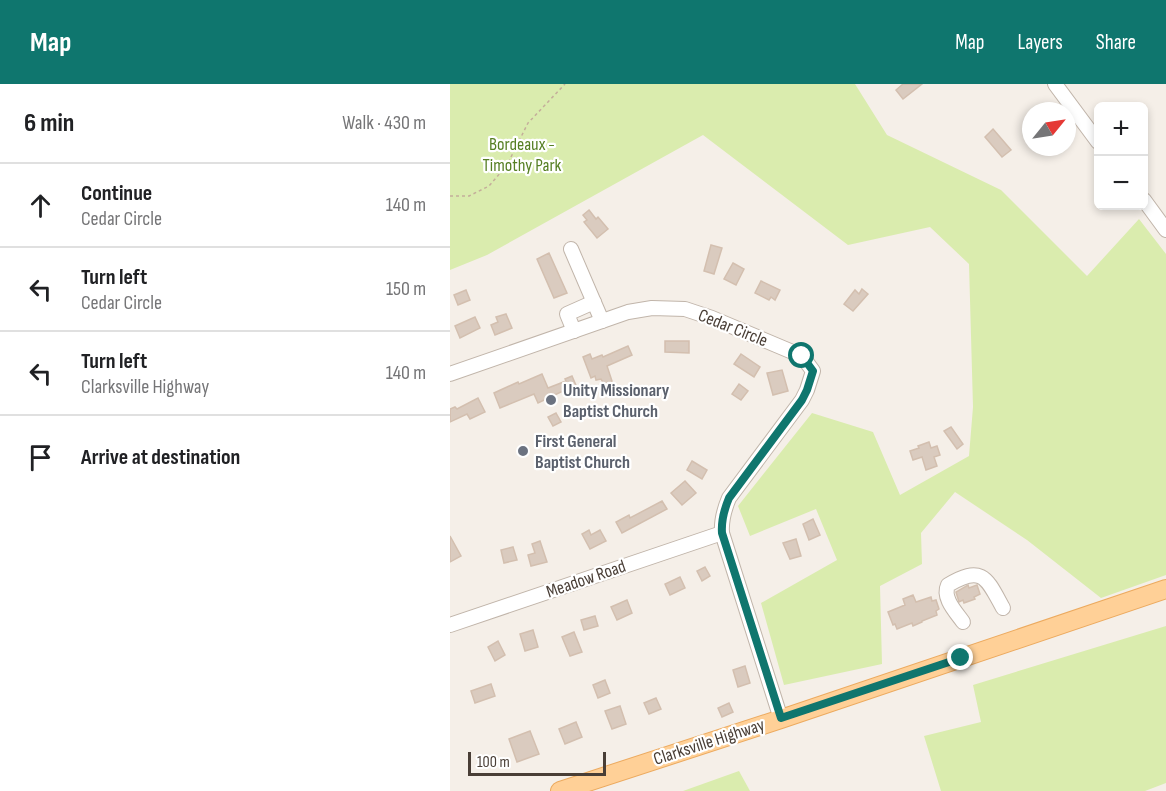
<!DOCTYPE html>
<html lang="en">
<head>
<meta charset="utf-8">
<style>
	body { margin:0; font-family:"Sofia Sans Condensed",sans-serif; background:#f2f2f2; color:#202124 }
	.controls { position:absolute; right:18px; top:18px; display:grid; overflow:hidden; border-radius:9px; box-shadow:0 3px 9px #0003 }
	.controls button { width:54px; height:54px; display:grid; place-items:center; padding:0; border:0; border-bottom:2px solid #e0e0e0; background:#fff; color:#202124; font:30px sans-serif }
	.compass { position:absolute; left:572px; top:18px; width:54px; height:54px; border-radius:50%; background:#fff; box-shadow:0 3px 9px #0003; rotate:60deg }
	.scale { position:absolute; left:18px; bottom:15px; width:138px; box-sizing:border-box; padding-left:6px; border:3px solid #493e36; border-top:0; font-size:16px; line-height:21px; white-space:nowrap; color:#493e36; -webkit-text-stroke:4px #fff; paint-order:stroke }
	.stop { position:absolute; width:18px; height:18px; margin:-14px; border:4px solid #0f766e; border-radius:50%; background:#fff }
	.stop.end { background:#0f766e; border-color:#fff; box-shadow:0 2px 6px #0008 }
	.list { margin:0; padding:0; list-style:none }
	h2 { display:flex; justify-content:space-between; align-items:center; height:78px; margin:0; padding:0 24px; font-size:26px }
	h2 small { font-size:20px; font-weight:400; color:#757577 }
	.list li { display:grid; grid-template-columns:39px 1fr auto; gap:18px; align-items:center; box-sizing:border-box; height:84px; padding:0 24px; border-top:2px solid #e0e0e0 }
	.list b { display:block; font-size:22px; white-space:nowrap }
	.list p { margin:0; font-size:20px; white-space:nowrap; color:#757577 }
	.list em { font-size:20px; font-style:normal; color:#757577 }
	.icon { flex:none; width:33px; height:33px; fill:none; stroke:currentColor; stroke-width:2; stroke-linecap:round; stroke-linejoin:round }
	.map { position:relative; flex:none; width:716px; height:707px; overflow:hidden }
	header { display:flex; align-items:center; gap:36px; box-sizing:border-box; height:84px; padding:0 30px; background:#0f766e; color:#fff }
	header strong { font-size:28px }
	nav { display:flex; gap:33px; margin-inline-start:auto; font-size:21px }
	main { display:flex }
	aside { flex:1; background:#fff }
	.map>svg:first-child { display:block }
	.green { fill:#daecae }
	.building { fill:#dacbbf; stroke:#d3bfaf; stroke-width:1.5 }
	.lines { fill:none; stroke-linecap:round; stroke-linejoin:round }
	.minor-casing { stroke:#c1b5aa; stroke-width:16 }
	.major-casing { stroke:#ecaa5f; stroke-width:20 }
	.path { stroke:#c4ae9a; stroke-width:1.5; stroke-dasharray:3 3; stroke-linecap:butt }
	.minor { stroke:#fff; stroke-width:14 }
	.major { stroke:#ffd097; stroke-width:18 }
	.route { stroke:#0f766e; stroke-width:8 }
	.worship-dot { fill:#6b7280; stroke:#fff; stroke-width:2 }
	.labels { text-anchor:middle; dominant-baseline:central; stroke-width:4.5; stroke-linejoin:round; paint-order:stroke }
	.park-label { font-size:18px; fill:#567f24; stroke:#fff }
	.street-label { font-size:18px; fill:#493e36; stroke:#fff }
	.worship-label { font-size:18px; font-weight:bold; fill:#5b616d; stroke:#fff; text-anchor:start }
</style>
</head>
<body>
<header>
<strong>Map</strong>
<nav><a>Map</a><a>Layers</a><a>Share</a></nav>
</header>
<main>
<aside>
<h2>6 min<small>Walk · 430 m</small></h2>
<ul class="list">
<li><svg class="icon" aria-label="ahead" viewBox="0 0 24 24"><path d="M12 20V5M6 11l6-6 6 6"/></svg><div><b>Continue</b><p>Cedar Circle</p></div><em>140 m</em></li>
<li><svg class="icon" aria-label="left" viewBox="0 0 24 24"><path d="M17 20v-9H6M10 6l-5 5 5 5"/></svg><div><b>Turn left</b><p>Cedar Circle</p></div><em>150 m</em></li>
<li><svg class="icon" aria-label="left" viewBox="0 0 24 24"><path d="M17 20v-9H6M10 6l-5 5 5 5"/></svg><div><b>Turn left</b><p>Clarksville Highway</p></div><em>140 m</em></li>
<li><svg class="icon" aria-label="arrive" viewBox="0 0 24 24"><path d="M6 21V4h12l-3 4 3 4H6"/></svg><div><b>Arrive at destination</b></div></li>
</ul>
</aside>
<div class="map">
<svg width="716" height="707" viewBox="0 0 716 707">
	<rect width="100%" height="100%" fill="#f5efe8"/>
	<g class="green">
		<path d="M0,0H405L437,51L551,106L637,192L689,135L716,170V491L651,514L577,456L505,408L471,449L472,480L430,502L432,580L334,601L311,519L387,476L366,425L300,452L288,422L362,329L423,348L450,411L519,372L523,323L519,180L480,143L398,161L253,51L37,171L0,186Z"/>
		<path d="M716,542V699L695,707H491L474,652L531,638L523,601Z"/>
		<path d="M289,687L300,707H233Z"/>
	</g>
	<g class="building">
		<path d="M453,0H472L453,15L446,6Z"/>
		<path d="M543,45L561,66L552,73L535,53Z"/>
		<path d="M139,126L146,135L148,133L158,145L147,154L134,138L137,136L133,131Z"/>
		<path d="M261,161L272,164L264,190L254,187Z"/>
		<path d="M99,169L117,209L104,214L87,175Z"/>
		<path d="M283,179L294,185L286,201L274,195Z"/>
		<path d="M311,197L330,206L325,216L321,213L319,216L305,209Z"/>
		<path d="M412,205L418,210L403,227L394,220L405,206L409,210Z"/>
		<path d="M16,206L20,216L8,221L4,211Z"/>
		<path d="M56,230L62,244L45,251L41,241L48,238L46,233Z"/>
		<path d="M25,233L30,244L10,254L5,242Z"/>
		<path d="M215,257H239V269L215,268Z"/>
		<path d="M178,262L182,271L157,282L162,297L154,300L151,295L146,296L145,292L141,294L133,273L140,270L142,275L152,271L153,273Z"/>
		<path d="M291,270L310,283L304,293L284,280Z"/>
		<path d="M332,286L338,307L323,311L317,289Z"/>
		<path d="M92,290L98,304L116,297L115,295L122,292L128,306L117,311L115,306L88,319L84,310L50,324L44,309L68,298L69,300Z"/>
		<path d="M289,300L298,307L291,316L282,310Z"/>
		<path d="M28,314L35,328L20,335L17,330L0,338V325L5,323L7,325Z"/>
		<path d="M106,329L111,338L103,342L98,333Z"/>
		<path d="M501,343L513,360L507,365L494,347Z"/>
		<path d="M479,358L481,364L487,362L490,371L484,373L487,382L476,386L472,373L463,376L460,367L469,364L468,362Z"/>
		<path d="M242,377L257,386L252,395L237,386Z"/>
		<path d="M235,397L246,409L232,421L221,409Z"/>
		<path d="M212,417L217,425L172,449L166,438L179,431L180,434Z"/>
		<path d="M363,435L370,451L359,456L353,440Z"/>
		<path d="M139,446L141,451L150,446L156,457L140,465L132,450Z"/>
		<path d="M0,452L11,472L0,478Z"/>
		<path d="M346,455L351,472L340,475L333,459Z"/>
		<path d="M90,457L97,478L81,482L78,471L85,469L82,460Z"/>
		<path d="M63,463L67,476L54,479L51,466Z"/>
		<path d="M255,483L260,492L252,497L247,487Z"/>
		<path d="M230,493L235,504L220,511L215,500Z"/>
		<path d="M518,501L519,504L527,501L530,510L524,513L525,515L514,519L513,516L509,518L506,508Z"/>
		<path d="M463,511L466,518L481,513L482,517L486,516L489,525L486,527L487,531L472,537V538L463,542L462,539L447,545L445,540L443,541L438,528L455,521L453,515Z"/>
		<path d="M177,516L182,529L167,536L161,523Z"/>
		<path d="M145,532L148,542L134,546L131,536Z"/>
		<path d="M83,546L88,563L75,567L70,550Z"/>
		<path d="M124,548L132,568L120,572L112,553Z"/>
		<path d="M48,557L55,571L45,577L38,563Z"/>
		<path d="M295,582L300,599L288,603L283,586Z"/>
		<path d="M155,596L160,609L148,614L143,601Z"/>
		<path d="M41,600L45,612L25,619L21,607Z"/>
		<path d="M206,614L211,625L199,630L194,619Z"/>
		<path d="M279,619L283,628L272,633L268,624Z"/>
		<path d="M170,622L176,640L162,645L155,627Z"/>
		<path d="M126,638L132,653L115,660L109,645Z"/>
		<path d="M80,647L89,670L67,678L59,655Z"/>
	</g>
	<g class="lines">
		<defs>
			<g id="minor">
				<path d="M605,0L648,58"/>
				<path d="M694,116L716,146"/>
				<path d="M121,165L152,237"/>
				<path d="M124,247L117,230L144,218"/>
				<path d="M0,290L178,228L202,224L235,225L262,234L352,272L363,287L357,306L352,316L279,414C274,426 271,436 272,449L331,635"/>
				<path d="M513,538C506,528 492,514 498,501C533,480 537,495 553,524"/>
				<path d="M0,541L272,449"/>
			</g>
			<path id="major" d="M110,707L331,635L716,505"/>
		</defs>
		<use href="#minor" class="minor-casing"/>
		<use href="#major" class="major-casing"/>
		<path class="path" d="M0,112H19L39,102L57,81L78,39L115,0"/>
		<use href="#minor" class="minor"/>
		<use href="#major" class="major"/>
	</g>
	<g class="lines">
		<path class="route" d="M352,272L363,287L357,306L352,316L279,414C274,426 271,436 272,449L331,634L511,574"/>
	</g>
	<g class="worship-dot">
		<circle cx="101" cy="316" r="6"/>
		<circle cx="73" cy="367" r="6"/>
	</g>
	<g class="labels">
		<g class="park-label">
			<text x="72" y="60">Bordeaux -<tspan x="72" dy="21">Timothy Park</tspan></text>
		</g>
		<g class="street-label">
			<text transform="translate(283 244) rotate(22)">Cedar Circle</text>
			<text transform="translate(136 495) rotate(-19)">Meadow Road</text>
			<text transform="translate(259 658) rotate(-18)">Clarksville Highway</text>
		</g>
		<g class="worship-label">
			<text x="113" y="306">Unity Missionary<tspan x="113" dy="21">Baptist Church</tspan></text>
			<text x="85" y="357">First General<tspan x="85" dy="21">Baptist Church</tspan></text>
		</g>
	</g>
</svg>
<div class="controls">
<button>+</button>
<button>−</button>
</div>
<svg class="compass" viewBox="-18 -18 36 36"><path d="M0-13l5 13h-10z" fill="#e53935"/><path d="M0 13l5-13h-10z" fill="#757577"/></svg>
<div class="scale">100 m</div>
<div class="stop" style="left:352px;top:272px"></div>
<div class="stop end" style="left:511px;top:574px"></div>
</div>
</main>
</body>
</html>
